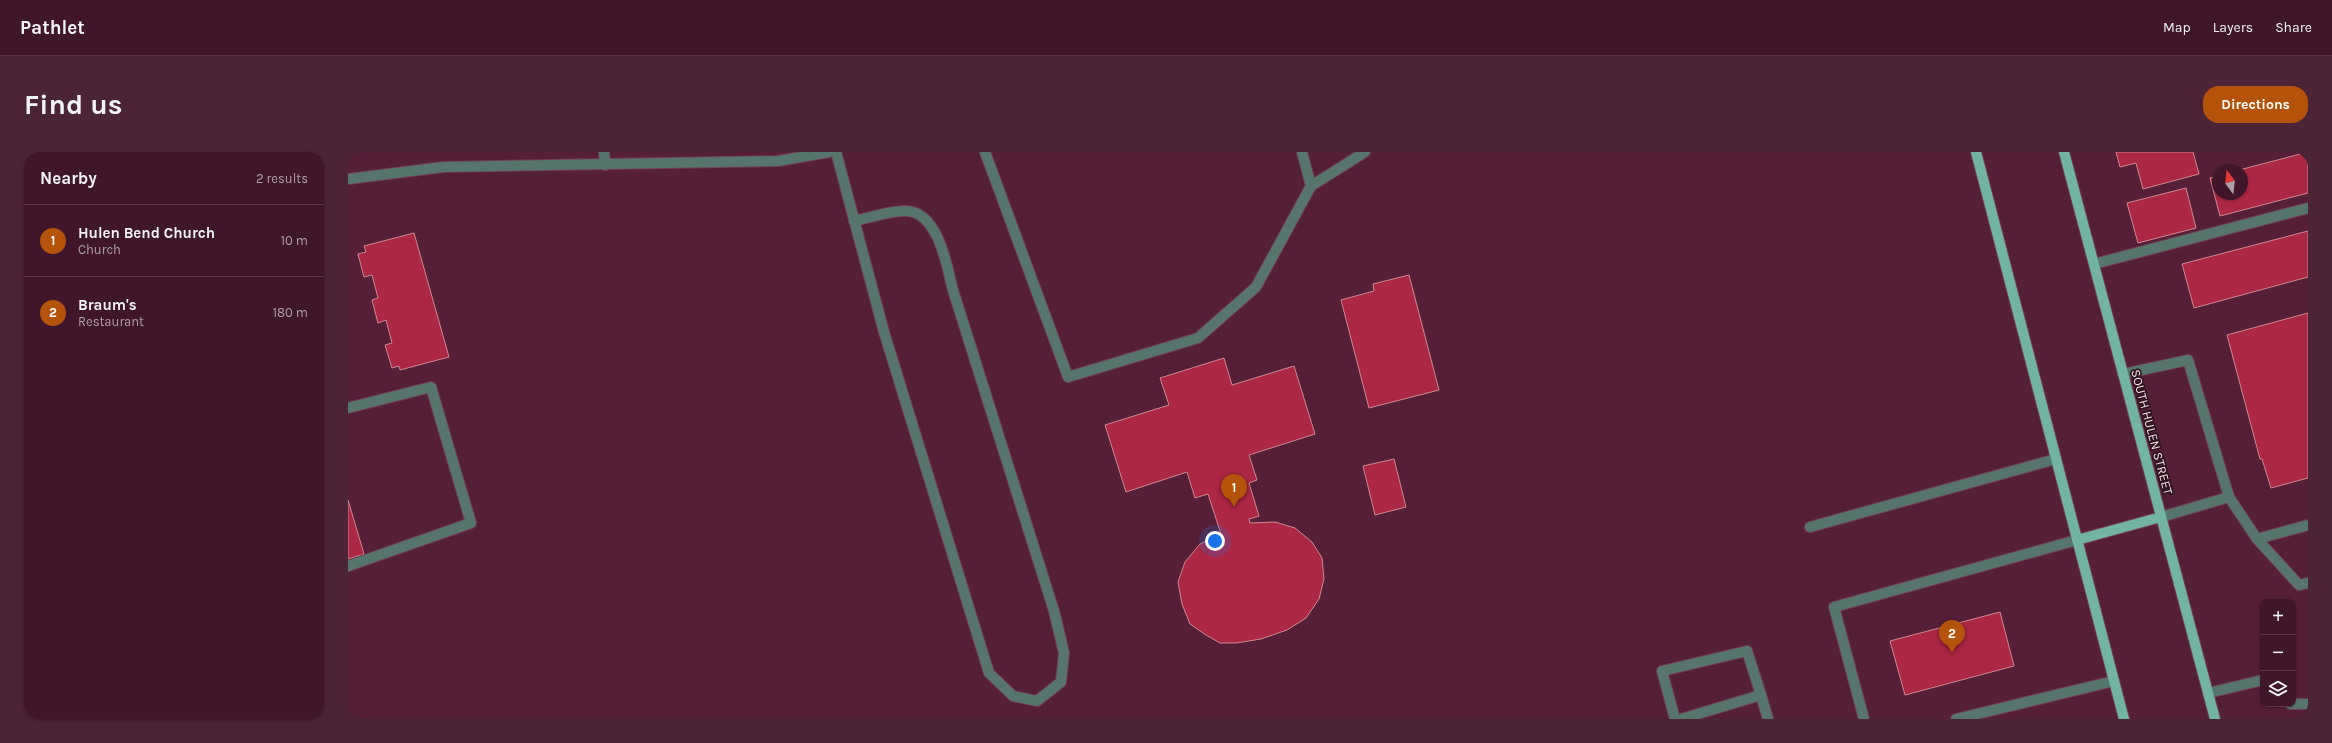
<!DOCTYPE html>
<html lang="en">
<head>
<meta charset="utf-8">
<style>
	body { margin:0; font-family:Karla,sans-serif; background:#4b2436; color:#f1f3f6 }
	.controls { position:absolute; right:12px; bottom:12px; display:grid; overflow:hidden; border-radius:8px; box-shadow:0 1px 3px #0004 }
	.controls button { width:36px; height:36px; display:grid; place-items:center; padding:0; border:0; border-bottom:1px solid #593647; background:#40172a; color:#f1f3f6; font:20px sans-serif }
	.compass { position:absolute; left:1864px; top:12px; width:36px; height:36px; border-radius:50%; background:#40172a; box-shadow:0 1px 3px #0004; rotate:345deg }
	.you { position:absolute; left:867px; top:389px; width:14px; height:14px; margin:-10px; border:3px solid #fff; border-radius:50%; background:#1a73e8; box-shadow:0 0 0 6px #1a73e833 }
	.badge { display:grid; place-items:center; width:26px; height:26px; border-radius:50%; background:#b45309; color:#fff; font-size:13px; font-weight:700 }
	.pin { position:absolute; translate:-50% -33px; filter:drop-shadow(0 1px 2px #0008) }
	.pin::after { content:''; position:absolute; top:21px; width:14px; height:12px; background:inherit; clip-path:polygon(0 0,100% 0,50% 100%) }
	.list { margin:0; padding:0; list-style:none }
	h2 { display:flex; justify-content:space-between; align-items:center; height:52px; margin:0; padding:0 16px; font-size:17px }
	h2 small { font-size:13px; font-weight:400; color:#ae9fa8 }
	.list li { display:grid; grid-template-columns:26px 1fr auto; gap:12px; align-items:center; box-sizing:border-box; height:72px; padding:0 16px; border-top:1px solid #593647 }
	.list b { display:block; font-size:15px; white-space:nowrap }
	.list p { margin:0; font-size:13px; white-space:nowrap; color:#ae9fa8 }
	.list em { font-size:13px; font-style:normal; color:#ae9fa8 }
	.icon { flex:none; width:22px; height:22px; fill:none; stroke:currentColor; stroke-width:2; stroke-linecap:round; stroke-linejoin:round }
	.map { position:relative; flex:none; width:1960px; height:567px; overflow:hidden; border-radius:16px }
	header { display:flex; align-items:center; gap:24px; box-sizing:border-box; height:56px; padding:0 20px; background:#40172a; border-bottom:1px solid #593647 }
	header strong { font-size:19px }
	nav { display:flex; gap:22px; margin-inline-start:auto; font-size:14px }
	.intro { display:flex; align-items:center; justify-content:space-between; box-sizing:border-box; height:96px; padding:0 24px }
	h1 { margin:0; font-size:28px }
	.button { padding:10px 18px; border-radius:16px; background:#b45309; color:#fff; font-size:14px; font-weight:700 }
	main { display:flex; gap:24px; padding:0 24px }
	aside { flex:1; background:#40172a; border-radius:16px; box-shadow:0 1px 3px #0004 }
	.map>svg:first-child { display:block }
	.building { fill:#ac2744; stroke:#d08990 }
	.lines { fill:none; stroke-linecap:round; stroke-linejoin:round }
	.minor-casing { stroke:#703e54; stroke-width:12 }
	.major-casing { stroke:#703e54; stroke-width:12 }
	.minor { stroke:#56756c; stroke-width:10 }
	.major { stroke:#72b4a1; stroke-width:10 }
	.labels { text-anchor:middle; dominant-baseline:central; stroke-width:3.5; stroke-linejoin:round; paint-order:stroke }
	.street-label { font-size:13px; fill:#fde0ea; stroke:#2c141e }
</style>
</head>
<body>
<header>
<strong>Pathlet</strong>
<nav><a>Map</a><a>Layers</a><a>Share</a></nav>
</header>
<div class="intro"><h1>Find us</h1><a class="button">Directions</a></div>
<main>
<aside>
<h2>Nearby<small>2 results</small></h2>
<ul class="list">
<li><span class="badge">1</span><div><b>Hulen Bend Church</b><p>Church</p></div><em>10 m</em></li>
<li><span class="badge">2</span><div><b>Braum's</b><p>Restaurant</p></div><em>180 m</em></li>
</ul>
</aside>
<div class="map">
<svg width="1960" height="567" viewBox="0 0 1960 567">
	<rect width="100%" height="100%" fill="#551f38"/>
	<g class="building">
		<path d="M1768,0H1845L1851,22L1795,37L1788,11L1772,15Z"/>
		<path d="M1960,0V41L1872,64L1862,26L1870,24V42H1894V18H1891Z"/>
		<path d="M1838,36L1848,76L1790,91L1779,51Z"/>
		<path d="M1960,79V125L1846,156L1834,112Z"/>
		<path d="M66,81L101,205L52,218L51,214L44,216L37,193L44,191L38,168L30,171L24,148L30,146L24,123L16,125L10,102L18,100L16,94Z"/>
		<path d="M1061,123L1091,238L1021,256L993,148L1026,139L1025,132Z"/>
		<path d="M1960,161V326L1923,336L1914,307H1912L1879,183Z"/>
		<path d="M876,206L884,233L946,214L967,282L901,303L909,328L901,331L911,364L901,367L902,371L927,370L947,376L964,390L974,406L976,427L971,447L958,466L939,478L913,487L888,491H872L858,483L842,472L834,452L830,430L837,410L852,392L873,382L860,342L847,346L839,320L778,340L757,273L821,253L812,226Z"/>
		<path d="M1046,307L1058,355L1027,363L1015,314Z"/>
		<path d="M0,348L16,402L0,407Z"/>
		<path d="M1652,460L1666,514L1557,543L1542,489Z"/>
	</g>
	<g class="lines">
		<defs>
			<g id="minor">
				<path d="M256,0L257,13"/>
				<path d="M488,0L536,180L641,521L665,544L689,549L713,530L716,501L706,459L604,135C599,112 589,59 558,59C543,58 521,66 506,69"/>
				<path d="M637,0L720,225L850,186L908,135L963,34L954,0"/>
				<path d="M0,27L95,15L430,9L481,0"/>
				<path d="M963,34L1017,0"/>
				<path d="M1746,112L1960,56"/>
				<path d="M1775,222L1840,208L1881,345"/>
				<path d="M0,256L83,235L123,371L0,414"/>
				<path d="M1813,365L1881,345L1909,387L1951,433L1960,431"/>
				<path d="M1462,375L1708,307"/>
				<path d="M1909,387L1960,373"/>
				<path d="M1860,541L1915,528"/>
				<path d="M1942,552H1960"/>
				<path d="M1327,567L1314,519L1399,499L1413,543"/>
				<path d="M1333,567L1413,543L1420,567"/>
				<path d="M1516,567L1486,455L1729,388"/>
				<path d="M1608,567L1766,529"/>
			</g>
			<g id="major">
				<path d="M1628,0L1776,567"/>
				<path d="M1716,0L1867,567"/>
				<path d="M1729,388L1813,365"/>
			</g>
		</defs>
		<use href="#minor" class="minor-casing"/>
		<use href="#major" class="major-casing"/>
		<use href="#minor" class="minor"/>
		<use href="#major" class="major"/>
	</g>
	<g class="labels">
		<g class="street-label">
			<text transform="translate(1804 280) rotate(75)">SOUTH HULEN STREET</text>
		</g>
	</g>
</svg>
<div class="controls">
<button>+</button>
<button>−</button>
<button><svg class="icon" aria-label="layers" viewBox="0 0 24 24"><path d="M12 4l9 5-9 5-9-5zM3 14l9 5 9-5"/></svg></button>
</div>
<svg class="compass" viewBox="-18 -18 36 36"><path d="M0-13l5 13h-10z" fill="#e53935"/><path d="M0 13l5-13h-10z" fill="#ae9fa8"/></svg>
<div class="you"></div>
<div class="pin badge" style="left:886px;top:355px">1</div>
<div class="pin badge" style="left:1604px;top:501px">2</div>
</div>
</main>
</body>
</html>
